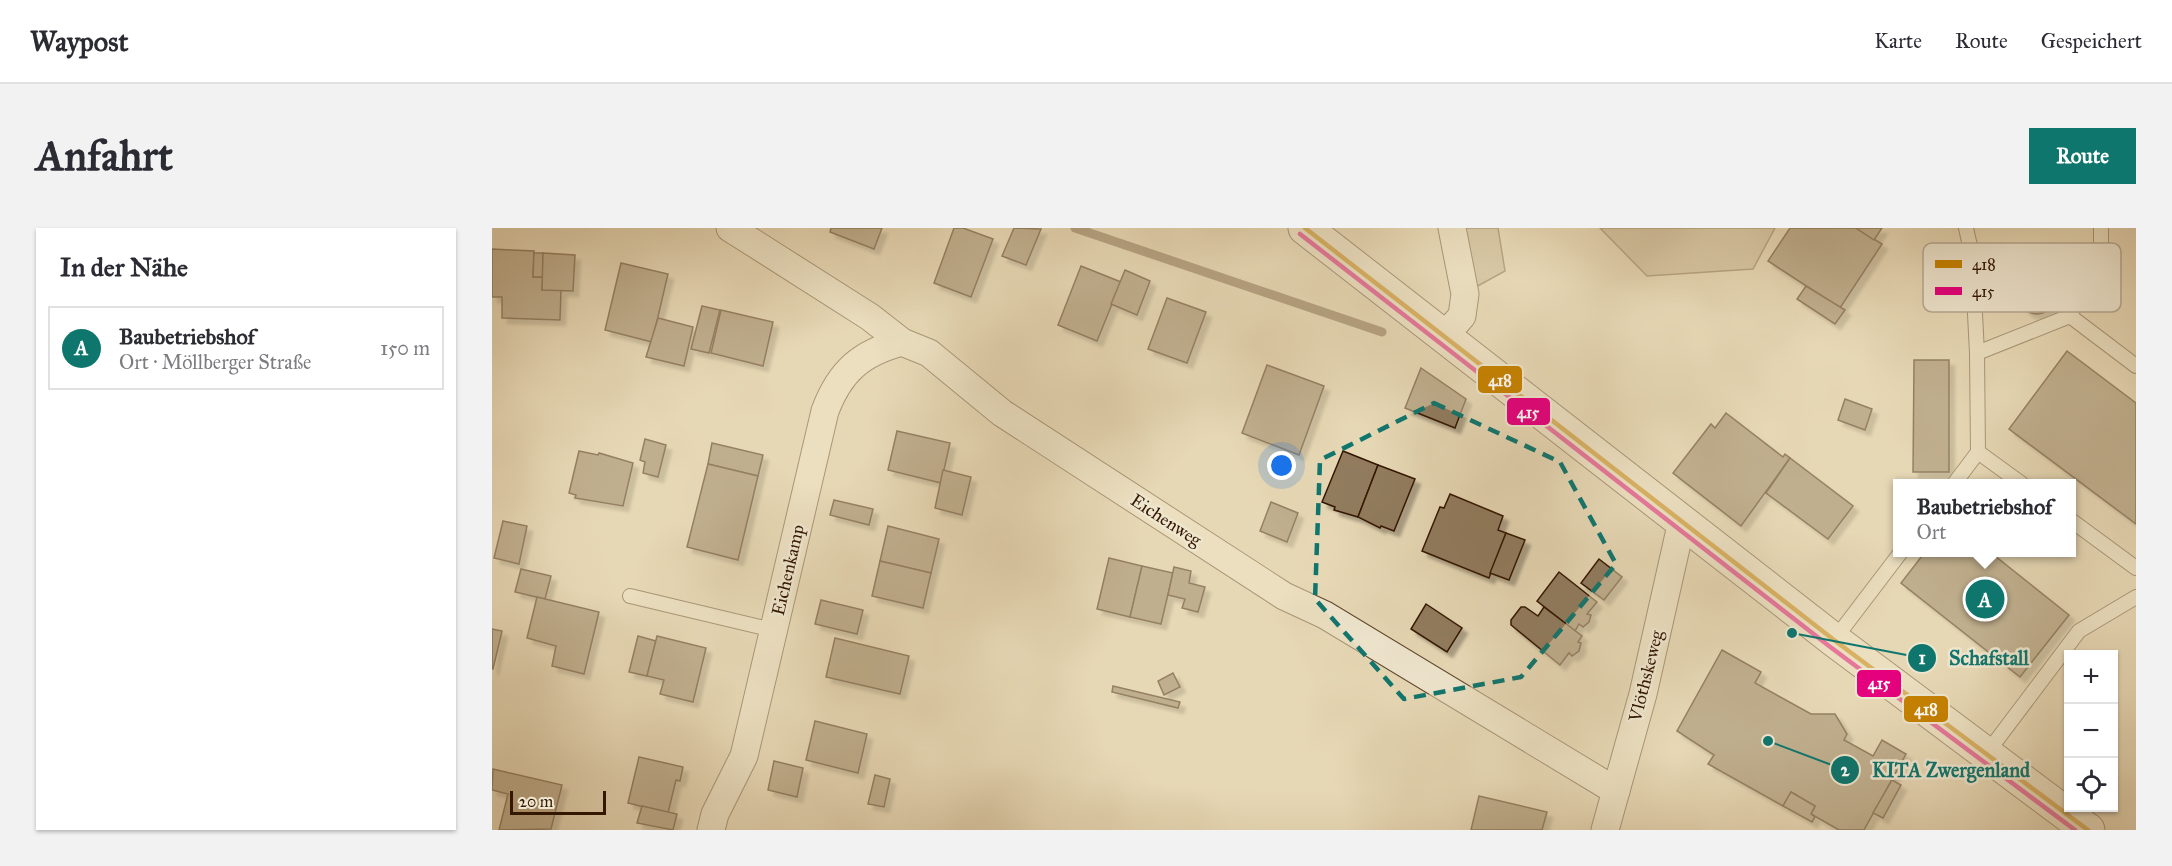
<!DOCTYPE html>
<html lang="de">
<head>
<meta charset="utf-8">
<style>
	body { margin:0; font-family:"IM FELL Great Primer",serif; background:#f2f2f3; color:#2b2b33 }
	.controls { position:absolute; right:18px; bottom:18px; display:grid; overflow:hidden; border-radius:0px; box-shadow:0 2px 4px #0004 }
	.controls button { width:54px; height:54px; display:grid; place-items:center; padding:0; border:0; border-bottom:2px solid #e1e1e2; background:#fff; color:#2b2b33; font:30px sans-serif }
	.scale { position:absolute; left:18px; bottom:15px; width:96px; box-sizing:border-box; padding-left:6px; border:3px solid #331700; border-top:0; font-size:16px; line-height:21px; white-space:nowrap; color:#331700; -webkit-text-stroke:4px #efe6cf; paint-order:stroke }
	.you { position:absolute; left:790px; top:238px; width:21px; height:21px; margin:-15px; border:4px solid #fff; border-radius:50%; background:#1a73e8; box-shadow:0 0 0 9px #1a73e833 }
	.badge { display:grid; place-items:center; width:39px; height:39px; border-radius:50%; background:#0f766e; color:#fff; font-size:20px; font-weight:700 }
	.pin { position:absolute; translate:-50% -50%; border:3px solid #fff; box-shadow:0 2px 6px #0006 }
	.popup { position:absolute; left:1401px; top:251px; width:183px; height:78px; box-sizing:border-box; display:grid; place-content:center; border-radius:0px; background:#fff; filter:drop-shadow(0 2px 4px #0005); font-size:20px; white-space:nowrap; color:#7c7c81 }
	.popup b { font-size:22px; color:#2b2b33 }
	.popup::after { content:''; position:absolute; left:50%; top:100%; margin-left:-12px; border:12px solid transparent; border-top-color:#fff }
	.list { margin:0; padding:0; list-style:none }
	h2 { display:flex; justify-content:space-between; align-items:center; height:78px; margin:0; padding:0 24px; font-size:26px }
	h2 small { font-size:20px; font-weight:400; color:#7c7c81 }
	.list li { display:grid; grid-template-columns:39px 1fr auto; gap:18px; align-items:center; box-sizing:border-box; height:84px; margin:0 12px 12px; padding:0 12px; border:2px solid #e1e1e2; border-radius:0px }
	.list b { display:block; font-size:22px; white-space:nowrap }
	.list p { margin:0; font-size:20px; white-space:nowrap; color:#7c7c81 }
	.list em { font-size:20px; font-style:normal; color:#7c7c81 }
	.icon { flex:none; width:33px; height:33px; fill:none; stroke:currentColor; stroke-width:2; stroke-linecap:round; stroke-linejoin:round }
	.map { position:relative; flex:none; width:1644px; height:602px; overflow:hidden; border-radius:0px }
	header { display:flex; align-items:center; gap:36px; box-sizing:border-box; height:84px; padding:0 30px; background:#fff; border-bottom:2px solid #e1e1e2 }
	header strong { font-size:28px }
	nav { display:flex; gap:33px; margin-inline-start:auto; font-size:21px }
	.intro { display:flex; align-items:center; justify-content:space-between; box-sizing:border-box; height:144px; padding:0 36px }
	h1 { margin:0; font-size:42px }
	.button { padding:15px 27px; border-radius:0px; background:#0f766e; color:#fff; font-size:21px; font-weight:700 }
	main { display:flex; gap:36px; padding:0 36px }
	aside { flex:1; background:#fff; border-radius:0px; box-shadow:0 2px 4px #0004 }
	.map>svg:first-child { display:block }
	.green { fill:#c8b796; stroke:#7e674b; stroke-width:1.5 }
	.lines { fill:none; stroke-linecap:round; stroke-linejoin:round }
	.stream { stroke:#7a6347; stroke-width:9 }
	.building { fill:#917b5e; stroke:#331700; stroke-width:1.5; filter:url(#shadow) }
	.service-casing { stroke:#60472d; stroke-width:16 }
	.minor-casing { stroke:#60472d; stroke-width:29 }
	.tertiary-casing { stroke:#60472d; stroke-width:35 }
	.service { stroke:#efe6cf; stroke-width:14 }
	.minor { stroke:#efe6cf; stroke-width:27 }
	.tertiary { stroke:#efe6cf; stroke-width:33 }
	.bus-1-casing { stroke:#efe6cf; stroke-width:9 }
	.bus-2-casing { stroke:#efe6cf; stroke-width:9 }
	.bus-1 { stroke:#c68200; stroke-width:4.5 }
	.bus-2 { stroke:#e5007d; stroke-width:4.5 }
	.marked { fill:none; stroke:#0f766e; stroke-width:4.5; stroke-dasharray:12 8; stroke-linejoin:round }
	.labels { text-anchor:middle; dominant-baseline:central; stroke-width:5; stroke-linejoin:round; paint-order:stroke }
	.street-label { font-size:18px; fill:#331700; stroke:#efe6cf }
	.key { fill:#efe6cf; stroke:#b7a891; stroke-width:1.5 }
	.key-label { font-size:16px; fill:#331700 }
	.leader { fill:none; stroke:#0f766e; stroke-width:2 }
	.callout-dot { fill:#0f766e; stroke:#efe6cf; stroke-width:2 }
	.mark-label { font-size:18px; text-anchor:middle; font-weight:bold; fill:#fff }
	.callout-label { font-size:20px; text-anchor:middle; font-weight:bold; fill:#0f766e; stroke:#efe6cf; stroke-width:5; stroke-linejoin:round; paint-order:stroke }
	.line-badge { stroke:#efe6cf; stroke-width:2 }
	.badge-label { font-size:16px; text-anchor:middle; font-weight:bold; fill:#fff }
</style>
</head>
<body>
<header>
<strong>Waypost</strong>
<nav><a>Karte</a><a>Route</a><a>Gespeichert</a></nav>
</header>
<div class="intro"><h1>Anfahrt</h1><a class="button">Route</a></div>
<main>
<aside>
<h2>In der Nähe<small></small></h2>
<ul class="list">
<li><span class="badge">A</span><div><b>Baubetriebshof</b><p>Ort · Möllberger Straße</p></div><em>150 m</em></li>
</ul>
</aside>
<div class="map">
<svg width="1644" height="602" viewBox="0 0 1644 602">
	<defs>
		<filter id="shadow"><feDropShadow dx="5.5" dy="5.5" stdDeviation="1.5" flood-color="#0004"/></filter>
	</defs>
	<rect width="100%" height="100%" fill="#e7d8b5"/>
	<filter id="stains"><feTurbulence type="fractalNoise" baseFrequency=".00333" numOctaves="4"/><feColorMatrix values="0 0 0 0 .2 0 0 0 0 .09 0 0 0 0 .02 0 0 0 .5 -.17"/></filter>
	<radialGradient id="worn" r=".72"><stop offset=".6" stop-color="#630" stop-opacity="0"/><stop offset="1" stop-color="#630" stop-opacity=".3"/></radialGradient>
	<g class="green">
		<path d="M971,0H1006L1013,43L982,60Z"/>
		<path d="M1108,0H1283L1261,41L1155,48Z"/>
	</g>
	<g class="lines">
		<path class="stream" d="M583,0L890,104"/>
	</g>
	<g class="building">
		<path d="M339,0H390L382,21L338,4Z"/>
		<path d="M462,0H471L501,11L479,69L442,55Z"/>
		<path d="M522,0L549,1L534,37L510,28Z"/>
		<path d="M1298,0H1364L1390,16L1348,80L1276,33Z"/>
		<path d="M1364,0H1390L1382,12Z"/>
		<path d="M0,21L42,23L41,49H51L50,62H69L68,92L10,90V69H0Z"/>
		<path d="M42,25H51V49H41Z"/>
		<path d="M51,25L83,27L81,63L50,62Z"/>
		<path d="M129,35L176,46L160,114L113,102Z"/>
		<path d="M589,38L629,54L605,113L566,97Z"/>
		<path d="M633,42L658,53L645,87L619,76Z"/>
		<circle cx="1545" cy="69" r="17"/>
		<path d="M1314,58L1353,82L1343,96L1305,71Z"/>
		<path d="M675,70L714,84L695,135L656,121Z"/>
		<path d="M210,78L228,82L217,125L199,121Z"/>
		<path d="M229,82L281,94L271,138L219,125Z"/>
		<path d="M166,90L201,99L192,138L154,129Z"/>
		<path d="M1575,123L1644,175V296L1517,201Z"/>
		<path d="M1422,132H1457V244H1421Z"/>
		<path d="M775,137L832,158L807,227L750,205Z"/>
		<path d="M929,140L974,171L963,200L913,180Z"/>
		<path d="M1353,171L1380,181L1373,202L1346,192Z"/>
		<path d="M1234,185L1291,229L1293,226L1298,230L1249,298L1181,245L1219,196L1223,200Z"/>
		<path d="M405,203L458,215L449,255L396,242Z"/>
		<path d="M153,211L174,217L166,249L151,245L153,234L148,232Z"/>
		<path d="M220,215L271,227L266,248L216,236Z"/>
		<path d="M87,223L106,227L107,225L141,235L131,278L83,270L84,267L77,265Z"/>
		<path d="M851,223L886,237L866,289L842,282L843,279L830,274Z"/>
		<path d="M1298,230L1361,278L1336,311L1274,265Z"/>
		<path d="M216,236L266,248L246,332L195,319Z"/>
		<path d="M886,237L923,251L902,303L889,298L888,300L866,289Z"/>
		<path d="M451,242L479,249L470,287L443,280Z"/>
		<path d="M958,266L1011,288L1006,302L1014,305L997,350L930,323L948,279L952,280Z"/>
		<path d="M342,272L381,281L377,297L338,287Z"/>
		<path d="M779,274L806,285L795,314L768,303Z"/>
		<path d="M11,293L35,298L27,336L2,330Z"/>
		<path d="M396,298L447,311L439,345L388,333Z"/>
		<path d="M1014,305L1033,312L1017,352L998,345Z"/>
		<path d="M1433,324H1498L1577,387L1528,449L1409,355Z"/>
		<path d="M617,330L650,338L638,389L605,381Z"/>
		<path d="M1107,331L1130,349L1112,372L1089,355Z"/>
		<path d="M388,333L439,345L431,380L380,368Z"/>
		<path d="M650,338L681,345L669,396L638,389Z"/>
		<path d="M682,339L699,343L697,355L713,359L706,384L690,380L693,371L676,367Z"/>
		<path d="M29,341L59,348L53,371L23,364Z"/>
		<path d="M1067,344L1105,374L1095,386L1099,387L1097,394L1091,399L1087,396L1083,403L1045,373Z"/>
		<path d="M45,369L107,384L92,446L60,438L64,418L35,410Z"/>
		<path d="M329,372L371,382L365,406L323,396Z"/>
		<path d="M934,376L970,400L955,424L919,401Z"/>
		<path d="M1029,379H1033L1046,388L1052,379L1090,408L1086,414L1089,415L1087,423L1080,428L1077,425L1068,437L1019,397V392Z"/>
		<path d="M0,401L10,403L1,441H0Z"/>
		<path d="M146,408L164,413L155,448L137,444Z"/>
		<path d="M165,408L214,420L201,474L168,466L172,452L155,448Z"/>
		<path d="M343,410L417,428L408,466L334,449Z"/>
		<path d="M1230,422L1269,444L1263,455L1319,486H1343L1355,506L1352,512L1381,528L1390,512L1414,526L1372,602H1347L1319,586L1323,578L1299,564L1291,578L1216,536L1222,527L1185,503Z"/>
		<path d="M681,445L688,459L672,467L666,453Z"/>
		<path d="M621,458L688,474L686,480L620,464Z"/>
		<path d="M323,493L375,506L366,545L314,532Z"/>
		<path d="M147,529L191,539L188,553L184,552L176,585L136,575Z"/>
		<path d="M282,533L311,540L305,569L276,562Z"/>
		<path d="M1,541L70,557L59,601L7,602L16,566L0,562Z"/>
		<path d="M383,547L398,551L392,579L376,576Z"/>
		<path d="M1400,552L1409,557L1391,590L1381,585Z"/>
		<path d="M1299,564L1323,578L1319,586L1323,589L1320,594L1291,578Z"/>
		<path d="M987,568L1055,584L1050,602H979Z"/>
		<path d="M150,578L185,586L181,602L145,595Z"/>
	</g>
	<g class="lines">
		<defs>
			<g id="service">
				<path d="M1578,88L1609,22V0"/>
				<path d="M1485,125L1578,88L1644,138"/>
				<path d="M1486,224L1530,256"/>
				<path d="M1462,256L1486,224L1485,125L1480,27L1474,0"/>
				<path d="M1580,293L1644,340"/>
				<path d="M138,368L281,402"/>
				<path d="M1342,412L1409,324"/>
				<path d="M1495,525L1587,403L1644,369"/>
			</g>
			<g id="minor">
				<path d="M238,0L378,89L410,114L437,125L510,185L792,368L833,387L1124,563"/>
				<path d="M953,107L970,88L973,66L960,0"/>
				<path d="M219,602L223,586L252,528L333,183C348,143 369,125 410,114"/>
				<path d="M1113,602L1151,466L1190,293"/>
			</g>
			<path id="tertiary" d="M813,0L1342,412L1596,602"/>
		</defs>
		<use href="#service" class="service-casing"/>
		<use href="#minor" class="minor-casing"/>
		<use href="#tertiary" class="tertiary-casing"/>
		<use href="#service" class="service"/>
		<use href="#minor" class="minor"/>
		<use href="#tertiary" class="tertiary"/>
		<defs>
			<path id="bus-1" d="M813,0L1342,412L1596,602"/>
			<path id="bus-2" d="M808,6L1337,418L1583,602"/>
		</defs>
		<use href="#bus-1" class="bus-1-casing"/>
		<use href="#bus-2" class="bus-2-casing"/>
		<use href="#bus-1" class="bus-1"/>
		<use href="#bus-2" class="bus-2"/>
	</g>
	<path d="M0 0H1644V602H0ZM942,175L1068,234L1124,336L1029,449L912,471L823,371L828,232Z" fill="#e7d8b5" fill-opacity=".55" fill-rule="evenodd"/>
	<path class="marked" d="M942,175L1068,234L1124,336L1029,449L912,471L823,371L828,232Z"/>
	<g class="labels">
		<g class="street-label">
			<text transform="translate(674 292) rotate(33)">Eichenweg</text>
			<text transform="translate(296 342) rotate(-77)">Eichenkamp</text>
			<text transform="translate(1154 448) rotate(-76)">Vlöthskeweg</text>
		</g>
	</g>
	<rect x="1431" y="15" width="198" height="69" rx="9" class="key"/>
	<rect x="1443" y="32" width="27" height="8" fill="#c68200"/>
	<rect x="1443" y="59" width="27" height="8" fill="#e5007d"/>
	<g class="key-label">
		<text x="1480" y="42">418</text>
		<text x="1480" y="69">415</text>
	</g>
	<path class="leader" d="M1300 405L1430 430M1276 513L1353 542"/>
	<g class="callout-dot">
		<circle cx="1300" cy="405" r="6"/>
		<circle cx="1276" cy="513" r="6"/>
		<circle cx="1430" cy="430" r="15"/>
		<circle cx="1353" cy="542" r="15"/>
	</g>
	<g class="mark-label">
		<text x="1430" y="436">1</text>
		<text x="1353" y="548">2</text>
	</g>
	<g class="callout-label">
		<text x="1497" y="437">Schafstall</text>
		<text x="1459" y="549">KITA Zwergenland</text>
	</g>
	<g class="line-badge">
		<rect x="985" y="137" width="46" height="29" rx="6" fill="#c68200"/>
		<rect x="1014" y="169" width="45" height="29" rx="6" fill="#e5007d"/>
		<rect x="1364" y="441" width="46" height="29" rx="6" fill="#e5007d"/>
		<rect x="1411" y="467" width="46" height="28" rx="6" fill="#c68200"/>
	</g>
	<g class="badge-label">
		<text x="1008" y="158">418</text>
		<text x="1036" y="190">415</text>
		<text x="1387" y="461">415</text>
		<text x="1434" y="487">418</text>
	</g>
	<rect width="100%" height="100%" filter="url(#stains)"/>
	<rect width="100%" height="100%" fill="url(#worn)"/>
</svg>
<div class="controls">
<button>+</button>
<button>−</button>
<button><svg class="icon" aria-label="locate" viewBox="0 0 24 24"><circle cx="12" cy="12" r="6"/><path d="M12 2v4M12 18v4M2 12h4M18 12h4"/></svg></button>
</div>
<div class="scale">20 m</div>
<div class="you"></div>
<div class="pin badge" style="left:1493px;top:371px">A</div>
<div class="popup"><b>Baubetriebshof</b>Ort</div>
</div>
</main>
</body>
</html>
